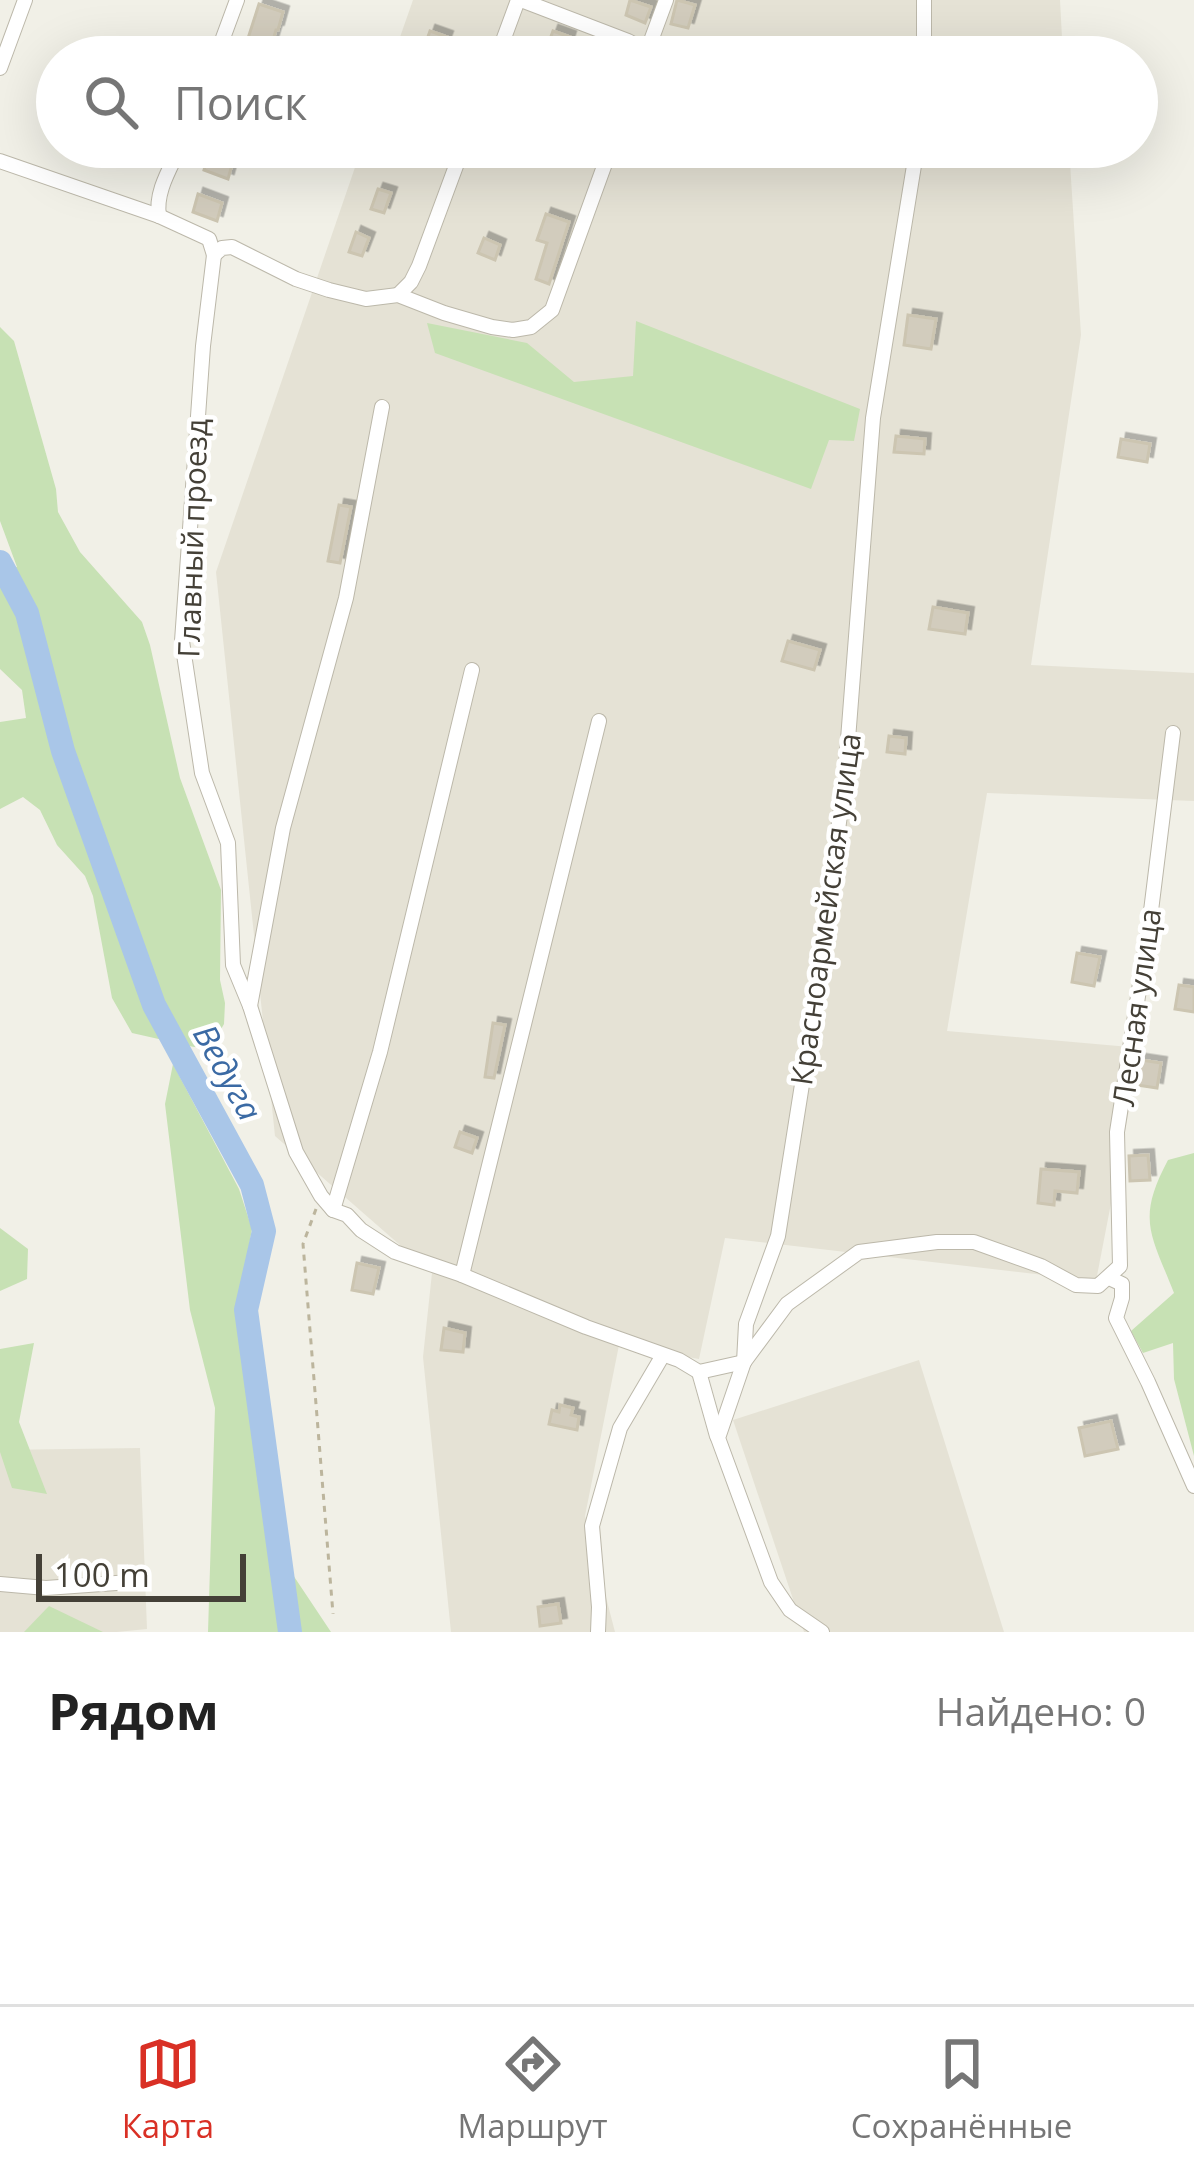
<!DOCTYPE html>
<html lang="ru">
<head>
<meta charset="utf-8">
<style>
	body { margin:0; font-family:"Open Sans",sans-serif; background:#f6f6f6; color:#222 }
	.scale { position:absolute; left:36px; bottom:30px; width:210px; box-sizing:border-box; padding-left:12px; border:6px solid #444037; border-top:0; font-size:33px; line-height:42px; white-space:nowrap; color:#444037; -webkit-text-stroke:9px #fff; paint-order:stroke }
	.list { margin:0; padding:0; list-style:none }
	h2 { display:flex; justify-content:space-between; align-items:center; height:156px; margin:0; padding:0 48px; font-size:51px }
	h2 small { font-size:39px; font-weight:400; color:#767676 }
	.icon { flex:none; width:66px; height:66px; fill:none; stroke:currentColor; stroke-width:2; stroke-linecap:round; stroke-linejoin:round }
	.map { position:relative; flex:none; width:1194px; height:1632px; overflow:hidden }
	.search { position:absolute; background:#fff; box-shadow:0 12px 48px #0002; left:36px; right:36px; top:36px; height:132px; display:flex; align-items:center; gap:30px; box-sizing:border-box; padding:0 42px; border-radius:66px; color:#767676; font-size:45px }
	.sheet { height:372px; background:#fff }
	nav { display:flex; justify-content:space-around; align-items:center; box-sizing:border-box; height:168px; border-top:3px solid #e0e0e0; background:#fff; font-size:33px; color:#767676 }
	nav a { display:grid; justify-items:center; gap:6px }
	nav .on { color:#d93025 }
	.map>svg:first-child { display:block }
	.residential { fill:#e5e2d5 }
	.green { fill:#c7e1b4 }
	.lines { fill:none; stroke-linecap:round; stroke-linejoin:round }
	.river { stroke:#a9c6e8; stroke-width:24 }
	.building { fill:#d2ccbd; stroke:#ccc5b1; stroke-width:3; filter:url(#shadow) }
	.minor-casing { stroke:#bcb8aa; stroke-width:16 }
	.path { stroke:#bcb59d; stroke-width:3; stroke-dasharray:6 6; stroke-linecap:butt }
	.minor { stroke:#fff; stroke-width:14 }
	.labels { text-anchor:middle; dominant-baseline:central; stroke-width:9; stroke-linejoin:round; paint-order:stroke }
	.street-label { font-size:30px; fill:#444037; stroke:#fff }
	.water-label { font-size:33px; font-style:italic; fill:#3b6aa4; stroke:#fff }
</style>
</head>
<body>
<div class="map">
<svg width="1194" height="1632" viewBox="0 0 1194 1632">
	<defs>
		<filter id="shadow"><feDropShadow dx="5.5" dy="-5.5" stdDeviation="0" flood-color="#0004"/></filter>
	</defs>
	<rect width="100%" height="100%" fill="#f1f0e7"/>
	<g class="residential">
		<path d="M413,0H1060L1063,57H393Z"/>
		<path d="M362,147H1069L1081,335L1031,665L1194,673V801L987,793L947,1031L1141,1048L1096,1281L725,1238L699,1359L619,1345L585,1516L615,1632H451L423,1357L432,1273L275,1136L216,572Z"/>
		<path d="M919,1360L1004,1632H804L733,1420Z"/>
		<path d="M140,1448L147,1629L117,1632H0V1450Z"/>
	</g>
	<g class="green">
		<path d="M636,321L860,409L854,441L829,440L811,489L435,353L427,323L527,343L574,382L633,376Z"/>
		<path d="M0,327L14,341L56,489L58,512L80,552L142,622L150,645L180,778L221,890L220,980L225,1003L224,1024L213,1043L194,1047L132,1033L112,998L93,896L85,876L57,845L40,810L23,797L0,809V722L26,718L22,690L0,669V565L17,567L0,521Z"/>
		<path d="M173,1064L239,1189L252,1229L239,1302L269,1539L331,1632H208L215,1408L190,1310L165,1104Z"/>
		<path d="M1194,1153V1456L1174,1379L1173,1343L1143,1353L1131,1331L1174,1293C1151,1234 1136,1220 1168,1160Z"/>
		<path d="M0,1228L28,1249L27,1279L0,1291Z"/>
		<path d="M34,1343L19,1422L47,1494L12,1488L0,1452V1349Z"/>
		<path d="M49,1606L103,1632H24Z"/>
	</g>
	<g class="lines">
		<path class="river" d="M0,562L27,613L63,751L154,1005L252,1185L264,1231L246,1310L290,1632"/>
	</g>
	<g class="building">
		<path d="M630,0L651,7L645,23L626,15Z"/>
		<path d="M677,0L695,5L688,28L671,24Z"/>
		<path d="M259,4L283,12L278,30H276L268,57H242Z"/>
		<path d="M430,31L447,37L440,56L423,51Z"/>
		<path d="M553,31L570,37L564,56L546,50Z"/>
		<path d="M209,152L233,161L228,179L204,170Z"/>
		<path d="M378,189L391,193L384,213L371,209Z"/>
		<path d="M198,194L222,203L217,221L193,212Z"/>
		<path d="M546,214L569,222L549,284L536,279L547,243L537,240Z"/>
		<path d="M356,232L369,238L362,256L349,252Z"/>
		<path d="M484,238L500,245L495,260L478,253Z"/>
		<path d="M908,315L936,319L931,349L904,345Z"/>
		<path d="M896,436L925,439L924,454L894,452Z"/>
		<path d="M1121,439L1150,444L1147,462L1118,457Z"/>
		<path d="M339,505L351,507L340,563L328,561Z"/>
		<path d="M933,607L968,613L965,634L929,629Z"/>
		<path d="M788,641L820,650L814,670L782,661Z"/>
		<path d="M889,736L906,738L905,754L887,752Z"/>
		<path d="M1077,953L1100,957L1094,986L1072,982Z"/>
		<path d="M1179,985L1194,987V1012L1175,1009Z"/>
		<path d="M493,1023L505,1025L494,1078L485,1077Z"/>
		<path d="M1141,1060L1161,1063L1157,1088L1137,1085Z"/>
		<path d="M460,1132L477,1138L472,1153L455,1147Z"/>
		<path d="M1148,1155L1150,1180L1130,1181L1129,1156Z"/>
		<path d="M1041,1169L1079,1172L1077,1193L1055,1191L1054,1205L1038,1203Z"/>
		<path d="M357,1263L379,1268L373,1294L352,1290Z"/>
		<path d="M444,1328L465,1333L463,1352L441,1350Z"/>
		<path d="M560,1405L573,1408L571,1415L579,1417L577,1430L549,1424L552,1410L559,1412Z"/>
		<path d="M1111,1421L1118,1449L1085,1456L1079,1428Z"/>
		<path d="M558,1604L561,1623L540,1626L538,1607Z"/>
	</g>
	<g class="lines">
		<defs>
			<g id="minor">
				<path d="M521,0L628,41L647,51"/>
				<path d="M924,0V57"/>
				<path d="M216,57L237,0"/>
				<path d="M497,57L518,0"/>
				<path d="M645,57L666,0"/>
				<path d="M0,68L25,0"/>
				<path d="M0,161L159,216L209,239L214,255L222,248L232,247L296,279L329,290L366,299L398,295L444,313L492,327L513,330L531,327L552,310L611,147"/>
				<path d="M159,216C155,192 170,169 180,147"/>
				<path d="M214,255L203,346L182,641L202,773L228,843L233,965L250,1006L296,1152L321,1196L333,1210L347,1215L361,1230L395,1252L462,1275L586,1327L679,1360L699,1372L744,1362"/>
				<path d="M398,295L411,282L419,266L463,147"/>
				<path d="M250,1006L283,828L346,598L382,407"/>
				<path d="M333,1210L380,1052L472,670"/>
				<path d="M462,1275L599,721"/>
				<path d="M1109,1278L1122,1284V1298L1116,1318L1148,1382L1194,1486"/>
				<path d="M744,1362L787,1304L859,1252L937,1242H974L1041,1266L1076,1285L1098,1286L1120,1266L1117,1132L1150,919L1173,733"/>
				<path d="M699,1372L717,1436"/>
				<path d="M0,1584L46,1588L130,1582"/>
				<path d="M598,1632L599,1607L592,1526L620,1428L663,1355"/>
				<path d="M822,1632L790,1610L771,1582L718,1438L744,1362L746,1324L778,1236L813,1015L845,778L873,418L917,147"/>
			</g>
		</defs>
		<use href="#minor" class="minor-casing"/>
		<path class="path" d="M316,1209L303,1244L333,1614"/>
		<use href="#minor" class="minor"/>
	</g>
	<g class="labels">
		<g class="street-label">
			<text transform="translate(192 538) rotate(-88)">Главный проезд</text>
			<text transform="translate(825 909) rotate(-82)">Красноармейская улица</text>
			<text transform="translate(1136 1007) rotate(-82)">Лесная улица</text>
		</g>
		<g class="water-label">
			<text transform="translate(228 1072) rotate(61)">Ведуга</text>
		</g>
	</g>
</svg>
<div class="scale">100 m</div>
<div class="search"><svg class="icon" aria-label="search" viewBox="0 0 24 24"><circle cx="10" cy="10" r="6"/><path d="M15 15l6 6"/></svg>Поиск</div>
</div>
<section class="sheet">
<h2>Рядом<small>Найдено: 0</small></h2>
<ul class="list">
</ul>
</section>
<nav>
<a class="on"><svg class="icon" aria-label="map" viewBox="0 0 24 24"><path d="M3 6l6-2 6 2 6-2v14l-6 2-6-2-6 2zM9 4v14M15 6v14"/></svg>Карта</a>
<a><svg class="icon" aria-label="directions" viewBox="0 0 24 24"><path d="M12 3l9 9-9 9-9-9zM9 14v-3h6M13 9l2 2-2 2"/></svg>Маршрут</a>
<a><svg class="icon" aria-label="saved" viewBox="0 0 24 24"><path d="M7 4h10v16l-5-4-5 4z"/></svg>Сохранённые</a>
</nav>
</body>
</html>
